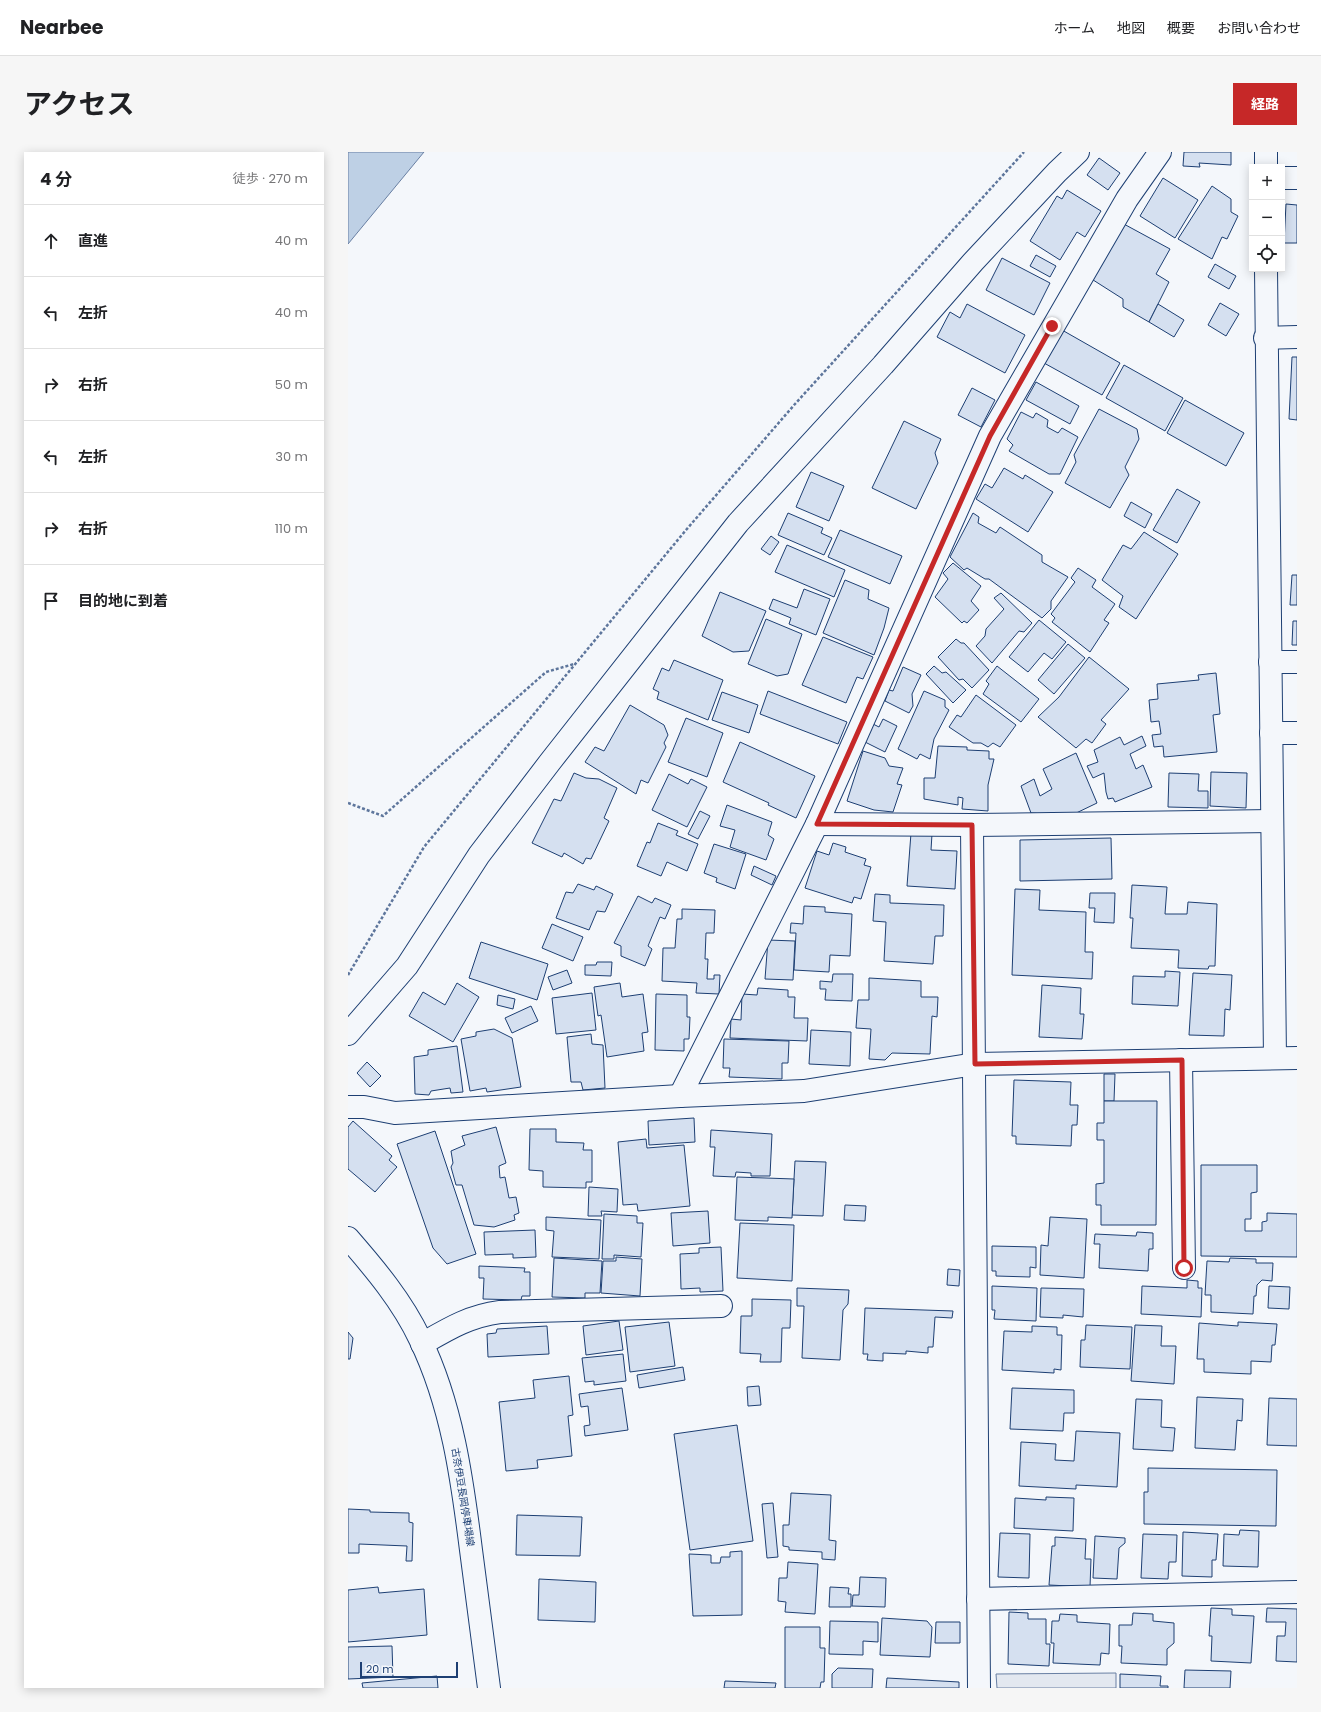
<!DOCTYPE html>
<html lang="ja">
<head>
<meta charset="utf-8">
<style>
	body { margin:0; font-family:Poppins,"Noto Sans JP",sans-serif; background:#f6f6f6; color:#202124 }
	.controls { position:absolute; right:12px; top:12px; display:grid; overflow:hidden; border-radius:0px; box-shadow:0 2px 10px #0003 }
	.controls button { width:36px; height:36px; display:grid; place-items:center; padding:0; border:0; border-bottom:1px solid #e0e0e0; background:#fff; color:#202124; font:20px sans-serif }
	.scale { position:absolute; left:12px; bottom:10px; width:98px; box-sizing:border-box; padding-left:4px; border:2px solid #1d3f73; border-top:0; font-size:11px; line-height:14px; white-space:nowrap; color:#1d3f73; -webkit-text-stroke:3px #f4f7fb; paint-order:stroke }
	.stop { position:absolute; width:12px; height:12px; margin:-9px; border:3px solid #c62828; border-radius:50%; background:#fff }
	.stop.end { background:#c62828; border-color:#fff; box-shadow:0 1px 4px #0008 }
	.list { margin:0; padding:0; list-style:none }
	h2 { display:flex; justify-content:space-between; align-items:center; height:52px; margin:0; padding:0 16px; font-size:17px }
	h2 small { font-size:13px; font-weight:400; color:#757577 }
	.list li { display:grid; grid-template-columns:26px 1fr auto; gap:12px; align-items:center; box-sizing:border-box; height:72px; padding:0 16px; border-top:1px solid #e0e0e0 }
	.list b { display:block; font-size:15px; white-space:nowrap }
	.list em { font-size:13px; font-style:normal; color:#757577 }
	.icon { flex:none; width:22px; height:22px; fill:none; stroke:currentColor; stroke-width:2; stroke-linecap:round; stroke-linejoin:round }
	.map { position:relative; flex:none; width:949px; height:1536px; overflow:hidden; border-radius:0px }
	header { display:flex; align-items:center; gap:24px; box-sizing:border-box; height:56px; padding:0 20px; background:#fff; border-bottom:1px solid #e0e0e0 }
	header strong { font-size:19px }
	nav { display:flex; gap:22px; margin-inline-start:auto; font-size:14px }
	.intro { display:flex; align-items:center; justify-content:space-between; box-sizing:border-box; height:96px; padding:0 24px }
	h1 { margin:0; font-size:28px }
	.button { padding:10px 18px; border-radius:0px; background:#c62828; color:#fff; font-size:14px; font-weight:700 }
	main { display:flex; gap:24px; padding:0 24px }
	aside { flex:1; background:#fff; border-radius:0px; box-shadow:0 2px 10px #0003 }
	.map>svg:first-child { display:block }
	.parking { fill:#e3e8f0; stroke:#687fa3 }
	.water { fill:#bed0e5; stroke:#687fa3 }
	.building { fill:#d5e0f0; stroke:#1d3f73 }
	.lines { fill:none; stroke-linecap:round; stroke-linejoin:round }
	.minor-casing { stroke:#1d3f73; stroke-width:24 }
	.major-casing { stroke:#1d3f73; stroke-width:24 }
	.path { stroke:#5e769c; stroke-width:2.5; stroke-dasharray:3 2; stroke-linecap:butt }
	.minor { stroke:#f4f7fb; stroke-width:22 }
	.major { stroke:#f4f7fb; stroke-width:22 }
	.route { stroke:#c62828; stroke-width:5 }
	.labels { text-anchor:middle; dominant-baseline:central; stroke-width:3; stroke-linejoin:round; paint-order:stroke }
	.street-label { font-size:10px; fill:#1d3f73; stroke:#f4f7fb }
</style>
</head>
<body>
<header>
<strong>Nearbee</strong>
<nav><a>ホーム</a><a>地図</a><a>概要</a><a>お問い合わせ</a></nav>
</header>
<div class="intro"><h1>アクセス</h1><a class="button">経路</a></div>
<main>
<aside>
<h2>4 分<small>徒歩 · 270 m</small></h2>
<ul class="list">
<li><svg class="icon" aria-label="ahead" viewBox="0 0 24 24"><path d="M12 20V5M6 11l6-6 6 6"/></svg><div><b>直進</b></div><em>40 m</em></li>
<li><svg class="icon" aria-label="left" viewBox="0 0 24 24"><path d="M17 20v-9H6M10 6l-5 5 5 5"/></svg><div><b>左折</b></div><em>40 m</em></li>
<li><svg class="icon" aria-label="right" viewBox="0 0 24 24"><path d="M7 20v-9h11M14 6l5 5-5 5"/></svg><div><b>右折</b></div><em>50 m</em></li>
<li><svg class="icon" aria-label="left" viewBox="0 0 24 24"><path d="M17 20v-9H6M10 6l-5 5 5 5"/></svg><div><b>左折</b></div><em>30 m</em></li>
<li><svg class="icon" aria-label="right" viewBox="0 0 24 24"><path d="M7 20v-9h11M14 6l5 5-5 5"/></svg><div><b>右折</b></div><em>110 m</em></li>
<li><svg class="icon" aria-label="arrive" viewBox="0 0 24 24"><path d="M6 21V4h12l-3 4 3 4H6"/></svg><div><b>目的地に到着</b></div></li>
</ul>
</aside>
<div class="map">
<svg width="949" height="1536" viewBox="0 0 949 1536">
	<rect width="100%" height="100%" fill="#f4f7fb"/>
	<path class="parking" d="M768,1521V1536H649L648,1522Z"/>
	<path class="water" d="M0,0H76L0,92Z"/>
	<g class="building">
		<path d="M836,0H883V13L851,11L852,15L835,14Z"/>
		<path d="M751,6L772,21L760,38L739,23Z"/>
		<path d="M815,26L850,48L827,86L792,64Z"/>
		<path d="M864,34L883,47V60L890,64L879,87L874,85L864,107L830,87Z"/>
		<path d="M719,38L753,59L737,85L729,80L712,108L682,89L709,44L714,47Z"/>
		<path d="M938,52L949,53V91H936Z"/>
		<path d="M774,71L822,97L808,122L821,130L801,170L775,155V147L742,126Z"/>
		<path d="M688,103L708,114L702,125L682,114Z"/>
		<path d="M654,106L702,131L686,163L638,138Z"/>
		<path d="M867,112L888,124L881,137L860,125Z"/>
		<path d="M872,151L891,162L878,184L860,173Z"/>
		<path d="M619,152L677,183L657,221L589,185L602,160L612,166Z"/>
		<path d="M810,152L836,168L826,185L801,170Z"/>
		<path d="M714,178L772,211L754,243L696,211Z"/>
		<path d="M944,205H949V268L941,267Z"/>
		<path d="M776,213L835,246L817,279L758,246Z"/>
		<path d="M688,230L731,254L722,272L678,248Z"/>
		<path d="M624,236L647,248L633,275L610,263Z"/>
		<path d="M837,248L896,281L878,314L819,281Z"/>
		<path d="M751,257L789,277L791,287L777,315L781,323L762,356L717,331L728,310L726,303Z"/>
		<path d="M673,260L685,266L688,261L700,268L699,275L710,281L714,276L730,285L712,322H701L661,299L665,293L659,287Z"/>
		<path d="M556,269L593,287L587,301L590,311L568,357L524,336Z"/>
		<path d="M656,316L675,327L677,323L705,340L680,380L628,347L637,332L644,336Z"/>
		<path d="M463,320L496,334L481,369L448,355Z"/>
		<path d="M829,337L852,350L829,391L805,378Z"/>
		<path d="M783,350L804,362L797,376L776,364Z"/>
		<path d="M440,361L475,376L473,381L484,386L476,403L430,383Z"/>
		<path d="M625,361L631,365L630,371L648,381L652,375L694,403V410L720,425L703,449V457L694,466L641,427H637L619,416L616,418L602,405Z"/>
		<path d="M492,378L554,404L542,432L480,405Z"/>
		<path d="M796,380L830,402L788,467L771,455L775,444L754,428L775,393L783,397Z"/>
		<path d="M423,384L431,390L422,403L413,397Z"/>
		<path d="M439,393L497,418L486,445L427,420Z"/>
		<path d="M605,411L633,434L623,449L631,458L619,471L616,469L614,471L587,445L600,427L595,421Z"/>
		<path d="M730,416L748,428L744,435L767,452L756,468L761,471L742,500L704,470L707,466L703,462L727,430L723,426Z"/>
		<path d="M944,423H949V453H942Z"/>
		<path d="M497,428L521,438L520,447L541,456L536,476L526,503L475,481Z"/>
		<path d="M456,437L482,447L468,483L441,472L443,466L421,457L425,447L449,456Z"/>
		<path d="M372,440L418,459L401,499L385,500L354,484Z"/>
		<path d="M653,441L684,471L676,480L671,479L644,511L628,494L637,484L638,477L656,457L646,446Z"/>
		<path d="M418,467L454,482L440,522L429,524L400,512Z"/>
		<path d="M691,468L718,490L704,507L696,501L680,520L661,505Z"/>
		<path d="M945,469H949V493H944Z"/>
		<path d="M475,485L525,505L515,527L509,525L498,551L454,533Z"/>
		<path d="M608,487L613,491H616L641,518L624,536L615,527L611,528L590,505Z"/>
		<path d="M720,492L737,506L706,542L690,528Z"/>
		<path d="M741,505L781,537L753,568L758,572L744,591L738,587L728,596L690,565L711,545Z"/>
		<path d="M326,508L375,528L360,568L309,547L311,540L305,537L314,516L321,519Z"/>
		<path d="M586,514L594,521L598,520L618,538L605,551L578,522Z"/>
		<path d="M649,514L691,547L673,570L635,542L641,532L638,529Z"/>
		<path d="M555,515L573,523L564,542L565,554L561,561L537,549L541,538L545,539Z"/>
		<path d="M868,521L872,562L865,563L869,600L816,605L815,594L806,595L804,583L813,582L811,569L803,570L801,548L810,547L809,532L851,528L850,523Z"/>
		<path d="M420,539L499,570L490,592L412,562Z"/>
		<path d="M576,539L597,548V555L601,558L586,587L582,607L572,602L569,607L550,597Z"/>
		<path d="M374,540L410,553L401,581L364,568Z"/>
		<path d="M628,543L668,573L652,595L645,591L640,595L633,591H625L601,575L609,563L613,565Z"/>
		<path d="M282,553L316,573L320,583L316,591L318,595L300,631L293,628L288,642L237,610L247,595L256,599Z"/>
		<path d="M338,566L375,581L359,625L320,610Z"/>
		<path d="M535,567L549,574L537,600L517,590L525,572L531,575Z"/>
		<path d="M794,584L798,594L782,602L788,617L795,613L804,635L767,650L765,646L760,647L758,640L756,621L745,626L739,614L750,610L746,598L772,585L776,593Z"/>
		<path d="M392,590L467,624L448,666L420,653L421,651L375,630Z"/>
		<path d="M590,594L619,595V598L641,599V607H646L640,633V659L614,657L615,646L610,645V653L576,647V626H587Z"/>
		<path d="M515,599L537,606L541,614L555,616L549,632L554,633L545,660L526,658L499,649Z"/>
		<path d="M728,601L749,651L722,664L683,661L673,634L686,627L692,644L704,637L695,617Z"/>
		<path d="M863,620L899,621L898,656L862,654Z"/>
		<path d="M226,621L238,626L251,627L269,636L256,666L261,669L243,707L238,706L235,712L216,701L214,705L184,691L206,647L213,649Z"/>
		<path d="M821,621L851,622L850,639H860V656L820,655Z"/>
		<path d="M321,622L340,632L343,627L359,635L339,675L304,658Z"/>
		<path d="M379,653L424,670L420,683L426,687L418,708L382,695L387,678L372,674Z"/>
		<path d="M352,659L362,664L350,687L340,682Z"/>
		<path d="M310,671L330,679L328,683L350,692L339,719L319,710L313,724L289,714L299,690L302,691Z"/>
		<path d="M563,681L584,682L583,698L609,699L607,737L559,734Z"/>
		<path d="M763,686L764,727L672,729V688Z"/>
		<path d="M485,691L498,695L497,700L518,707L516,713L523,715L513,747L506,745L504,751L457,736L469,699L481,703Z"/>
		<path d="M366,692L398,702L387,737L368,730L369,726L356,721Z"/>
		<path d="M406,714L428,724L424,733L403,723Z"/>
		<path d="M230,732L246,738L248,734L265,742L257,760L249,759L241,778L208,766L218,740L225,741Z"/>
		<path d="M784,733L819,735L817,762H839L840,750L869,752L867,814H861L860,817L830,816L831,798L783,796L785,766H782Z"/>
		<path d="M667,737L692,738L691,758L738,760L737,800H745L744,827L664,823Z"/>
		<path d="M742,741H767L766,771L746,770L747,756H741Z"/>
		<path d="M527,742L542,743V751L596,753L595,784H587L585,812L536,809L538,770L525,769Z"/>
		<path d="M290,744L304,751L307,746L323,753L317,767L312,765L300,794L304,797L297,814L273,804V794L266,791Z"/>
		<path d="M456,754L477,755V760L504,762L502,804L482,803L481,820L446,818L448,781H442L443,771L455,772Z"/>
		<path d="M334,757L367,758L366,781H358L357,807H360L359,827H366V823H372L371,842L348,841L349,831L314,829L315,796H327L329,767H334Z"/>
		<path d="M204,772L235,785L225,809L194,796Z"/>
		<path d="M420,788L447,789L445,828L417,827Z"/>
		<path d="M133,790L200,812L189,848L121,826Z"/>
		<path d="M249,810H264L263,824L237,823V813H248Z"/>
		<path d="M219,818L224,831L205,838L200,825Z"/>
		<path d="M817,819L832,820L830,854L784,852L785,824L817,825Z"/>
		<path d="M845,821L884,823L882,858L877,857L876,884L841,883Z"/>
		<path d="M485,822H505L504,849L477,848L478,837H472V829L484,830Z"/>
		<path d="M521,826L573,829V845H590L589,865L584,864L582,902L544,901L537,908L521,907L523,877L508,876L510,848H521Z"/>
		<path d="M109,831L131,845L105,890L61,864L75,840L97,853Z"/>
		<path d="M272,831L274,845L295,842L300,880L294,881L296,899L259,905L253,863L250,864L246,835Z"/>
		<path d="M694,833L733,836L732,862H736L734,887L691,885Z"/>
		<path d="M410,836L440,838V845H447L446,866H460L459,889L382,886L383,867L393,868L394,842L409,843Z"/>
		<path d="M244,841L248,878L208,882L204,846Z"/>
		<path d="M308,842L339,843V865H342L341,887H336V899L307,898Z"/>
		<path d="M150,843L167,847L165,857L149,853Z"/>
		<path d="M183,854L190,869L164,881L157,866Z"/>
		<path d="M146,877L164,886L173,935L139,940L138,936L122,939L113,887L128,884V880Z"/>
		<path d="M463,878L503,880L502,914L461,912Z"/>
		<path d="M243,882L244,892L255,893L257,936L235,938L233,930H223L219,885Z"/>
		<path d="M376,887L441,889L440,911H434V927L381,925L382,916H375Z"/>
		<path d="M109,894L115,940L103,941L102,936L83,939L81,943L67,942L66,905L80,903V898Z"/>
		<path d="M19,910L33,924L22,935L9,921Z"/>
		<path d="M756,922H767L766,949H756Z"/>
		<path d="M666,928L723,930L722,953H730L729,973H724L723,994L668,992V984H664Z"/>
		<path d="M756,949H809L808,1073H753V1053H748V1032L756,1031V988H749V971H756Z"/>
		<path d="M346,966L347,990L301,993L300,969Z"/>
		<path d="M5,969L44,1004L41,1008L49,1015L27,1040L0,1017V975Z"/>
		<path d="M148,975L158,1011L151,1014L152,1026L157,1025L161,1046L168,1045L171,1061L166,1063L167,1068L146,1075L126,1073L114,1033H108L103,1015L105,1011L103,999L117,993L114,984Z"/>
		<path d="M182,977H208V990L236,991L235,998H244V1030H238V1036L195,1035V1019L181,1018Z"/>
		<path d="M363,978L424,982L422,1024H403V1021L388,1020L387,1025L365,1024L367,995H362Z"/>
		<path d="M87,979L128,1102L99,1112L85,1096L49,992Z"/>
		<path d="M298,987L299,996L336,993L342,1054L290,1059L289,1052L275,1053L270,990Z"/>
		<path d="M447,1009L478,1010L475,1064L444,1063Z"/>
		<path d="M853,1013H909V1040L903,1041V1067H897V1079H914V1070L919,1069V1061L949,1062V1105L853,1104Z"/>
		<path d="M389,1025L446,1027L444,1066L420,1065V1069L387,1068Z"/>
		<path d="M241,1035L270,1037L269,1060L253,1059L254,1064H240Z"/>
		<path d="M497,1053L518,1054L517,1069L496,1068Z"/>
		<path d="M360,1059L362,1091L325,1094L323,1061Z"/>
		<path d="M256,1062L289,1064V1071H295L293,1105L266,1103V1107H254Z"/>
		<path d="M198,1065L253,1068L251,1107L204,1105L206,1079L198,1078Z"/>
		<path d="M702,1065L739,1067L736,1126L692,1123L693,1093L700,1094Z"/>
		<path d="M392,1071L446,1073L444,1129L389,1126Z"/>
		<path d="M187,1078L188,1105L165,1106V1102L137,1103L136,1080Z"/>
		<path d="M789,1080L805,1081V1097H801L800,1119L751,1116L752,1092H746L747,1082L788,1084Z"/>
		<path d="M644,1094L688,1095V1116L682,1115V1125L648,1124V1119H644Z"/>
		<path d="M373,1095L375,1139L352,1140V1136L333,1137L332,1102L351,1101V1096Z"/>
		<path d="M268,1105L294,1107L292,1144L253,1141L255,1109H268Z"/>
		<path d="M206,1106L254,1109L252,1141H237V1146L204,1145Z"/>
		<path d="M882,1106L908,1107V1111H925L924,1129L914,1128L909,1133L908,1144H906L905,1162L863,1160V1143H857L859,1109L881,1110Z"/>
		<path d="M131,1114L177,1116L176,1120H182V1144H174L173,1148L135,1147L136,1126H131Z"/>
		<path d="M600,1117L612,1118L611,1134L599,1133Z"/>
		<path d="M839,1128L850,1129V1136H854L853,1165L793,1162L794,1134L839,1136Z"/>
		<path d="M644,1134L689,1136L688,1169L646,1167L647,1158H644Z"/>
		<path d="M921,1134L942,1135L941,1157L920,1156Z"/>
		<path d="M449,1136L501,1138L500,1152L495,1158L492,1208L454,1206L456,1154H449Z"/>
		<path d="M693,1136L736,1137L735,1165L715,1163V1166L692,1165Z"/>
		<path d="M404,1147L443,1148L442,1176H434L433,1210H412L413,1202L392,1201L393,1164H404Z"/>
		<path d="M517,1156L605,1159L604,1166L587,1165L585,1195H580V1201L558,1199V1202L535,1201V1209L519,1208L520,1202H515Z"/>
		<path d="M271,1169L275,1198L238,1203L235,1174Z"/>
		<path d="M321,1170L327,1214L282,1220L277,1175Z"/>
		<path d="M890,1170L929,1172L927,1193H924L923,1210L903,1209V1222L856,1220V1207H849L851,1171L890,1174Z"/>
		<path d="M738,1173L784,1175L782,1217L732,1215L733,1188H737Z"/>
		<path d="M787,1173L814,1174L813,1194H828L826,1232L783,1229Z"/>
		<path d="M199,1174L201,1202L140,1205L139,1182L148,1181L149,1177Z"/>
		<path d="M684,1174L709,1175V1183H714L713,1218L706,1217V1221L654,1218L656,1179L684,1180Z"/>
		<path d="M0,1180L5,1186L2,1207H0Z"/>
		<path d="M275,1202L278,1229L246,1233V1229L237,1230L234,1206Z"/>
		<path d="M335,1215L337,1228L291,1236L289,1223Z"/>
		<path d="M221,1224L225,1263L220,1264L224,1304L189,1308L190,1316L158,1319L151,1250L187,1246L185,1228Z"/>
		<path d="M411,1234L413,1253L400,1254L399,1235Z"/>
		<path d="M274,1236L280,1278L237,1284L236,1274L242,1273L240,1254L233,1255L231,1242Z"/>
		<path d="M664,1236L726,1238V1261H716L715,1279L662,1277Z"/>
		<path d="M849,1245L895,1247L894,1269L889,1268L887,1298L847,1296Z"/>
		<path d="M921,1246L949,1247V1294L919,1293Z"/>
		<path d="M788,1247L814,1248L813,1275L827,1276L825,1299L785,1297Z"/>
		<path d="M389,1273L405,1389L342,1398L326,1282Z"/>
		<path d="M728,1279L772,1281L769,1335L728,1333V1337L671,1334L673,1290L708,1292L707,1308L726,1309Z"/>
		<path d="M800,1316L929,1318L928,1374L796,1372V1340H800Z"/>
		<path d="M443,1341L483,1343L481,1388L488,1389L487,1408L474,1407V1400L441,1398V1395L435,1394V1373H441Z"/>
		<path d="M698,1345L726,1346L725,1379L666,1376L667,1346L698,1348Z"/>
		<path d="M425,1351L430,1405L419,1406L414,1352Z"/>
		<path d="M0,1357L22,1358V1360L61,1361V1370L65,1371L64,1409H58L59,1394L11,1392V1401H0Z"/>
		<path d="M169,1363L234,1365L232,1404L168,1403Z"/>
		<path d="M892,1378L911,1379L910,1415L875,1414L876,1382L891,1383Z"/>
		<path d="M835,1380L870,1382L868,1408H864V1425L834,1424Z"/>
		<path d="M652,1381L682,1382L681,1426L650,1425Z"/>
		<path d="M795,1382L829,1383L828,1410H821L820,1427L793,1426Z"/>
		<path d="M747,1384L777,1386V1391L771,1396L769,1427L745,1426Z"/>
		<path d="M707,1385L738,1387L737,1407H743L742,1435L701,1433L704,1394H707Z"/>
		<path d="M394,1399V1463L345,1464L341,1402L363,1403V1411H372L373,1405H382V1400Z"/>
		<path d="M440,1410L470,1412L467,1462L437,1460L438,1450L430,1449L431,1426H439Z"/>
		<path d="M512,1425L538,1426L537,1455L504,1454L505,1443H511Z"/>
		<path d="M191,1427L248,1430L247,1470L190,1468Z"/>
		<path d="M30,1435L31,1441L76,1437L79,1483L0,1490V1438Z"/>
		<path d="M482,1435L501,1436L500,1442H503V1455H481Z"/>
		<path d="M863,1456L884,1457V1463L906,1464L903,1511L863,1509L864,1484H861Z"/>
		<path d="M919,1456L949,1457V1510L928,1509L929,1484H937L938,1470H918Z"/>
		<path d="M661,1460L680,1461V1467H698V1492H702L701,1514L660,1512Z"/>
		<path d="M785,1461L805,1462V1469L826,1471V1491L819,1497V1513L773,1511L774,1494H771V1473H784Z"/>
		<path d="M712,1462L729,1463V1470L762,1472L761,1502L753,1501L752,1513L705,1511L706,1491H703L704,1469H711Z"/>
		<path d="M534,1466L579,1469L584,1475L582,1505L532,1503Z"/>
		<path d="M482,1469L530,1470V1490L515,1489V1503L481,1502Z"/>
		<path d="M588,1470H612V1491H587Z"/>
		<path d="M437,1475H472V1496H477L476,1530H473L472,1536H437Z"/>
		<path d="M44,1494L45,1525L0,1527V1495Z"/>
		<path d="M490,1516L525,1517L524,1536H484V1522Z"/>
		<path d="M837,1518L883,1519L882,1536H836Z"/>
		<path d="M772,1522L813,1524L812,1534H820V1536H772Z"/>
		<path d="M89,1524L90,1536H15L14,1531Z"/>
		<path d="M539,1526L611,1530V1536H538Z"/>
		<path d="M377,1529L428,1531L427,1536H376Z"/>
	</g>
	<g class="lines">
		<defs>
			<g id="minor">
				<path d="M918,0V15"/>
				<path d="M934,26H949"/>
				<path d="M918,117L927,906"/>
				<path d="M917,186L949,185"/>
				<path d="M922,510H949"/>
				<path d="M923,581H949"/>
				<path d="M469,672L624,673L924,669"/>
				<path d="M624,673L631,1536"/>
				<path d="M0,882L59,814L131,703L202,610L390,371L535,213L625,110L709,20L730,0"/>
				<path d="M833,908L836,1116"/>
				<path d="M332,944L469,672L642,284L779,47L812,0"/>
				<path d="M0,955H16L47,961L332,944L456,939L627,912L949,906"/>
				<path d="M74,1192C100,1177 121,1164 152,1160L373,1154"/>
				<path d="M630,1447L949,1440"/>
			</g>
			<path id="major" d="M0,1086C27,1117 54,1149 72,1187C104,1253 114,1326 123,1398C129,1444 135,1490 141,1536"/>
		</defs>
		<use href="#minor" class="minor-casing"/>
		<use href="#major" class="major-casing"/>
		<g class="path">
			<path d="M0,651L35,664L198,520L226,512"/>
			<path d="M0,823L76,695L338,378L447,252L676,0"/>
		</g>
		<use href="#minor" class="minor"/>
		<use href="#major" class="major"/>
	</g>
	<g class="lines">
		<path class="route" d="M704,174L642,284L469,672L624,673L627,912L834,908L836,1116"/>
	</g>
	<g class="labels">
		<g class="street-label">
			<text transform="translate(115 1345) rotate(81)">古奈伊豆長岡停車場線</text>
		</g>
	</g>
</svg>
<div class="controls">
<button>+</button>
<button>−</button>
<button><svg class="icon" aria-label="locate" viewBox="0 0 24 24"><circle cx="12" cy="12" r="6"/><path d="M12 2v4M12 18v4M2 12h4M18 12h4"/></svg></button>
</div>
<div class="scale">20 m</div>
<div class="stop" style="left:836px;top:1116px"></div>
<div class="stop end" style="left:704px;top:174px"></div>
</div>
</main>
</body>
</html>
